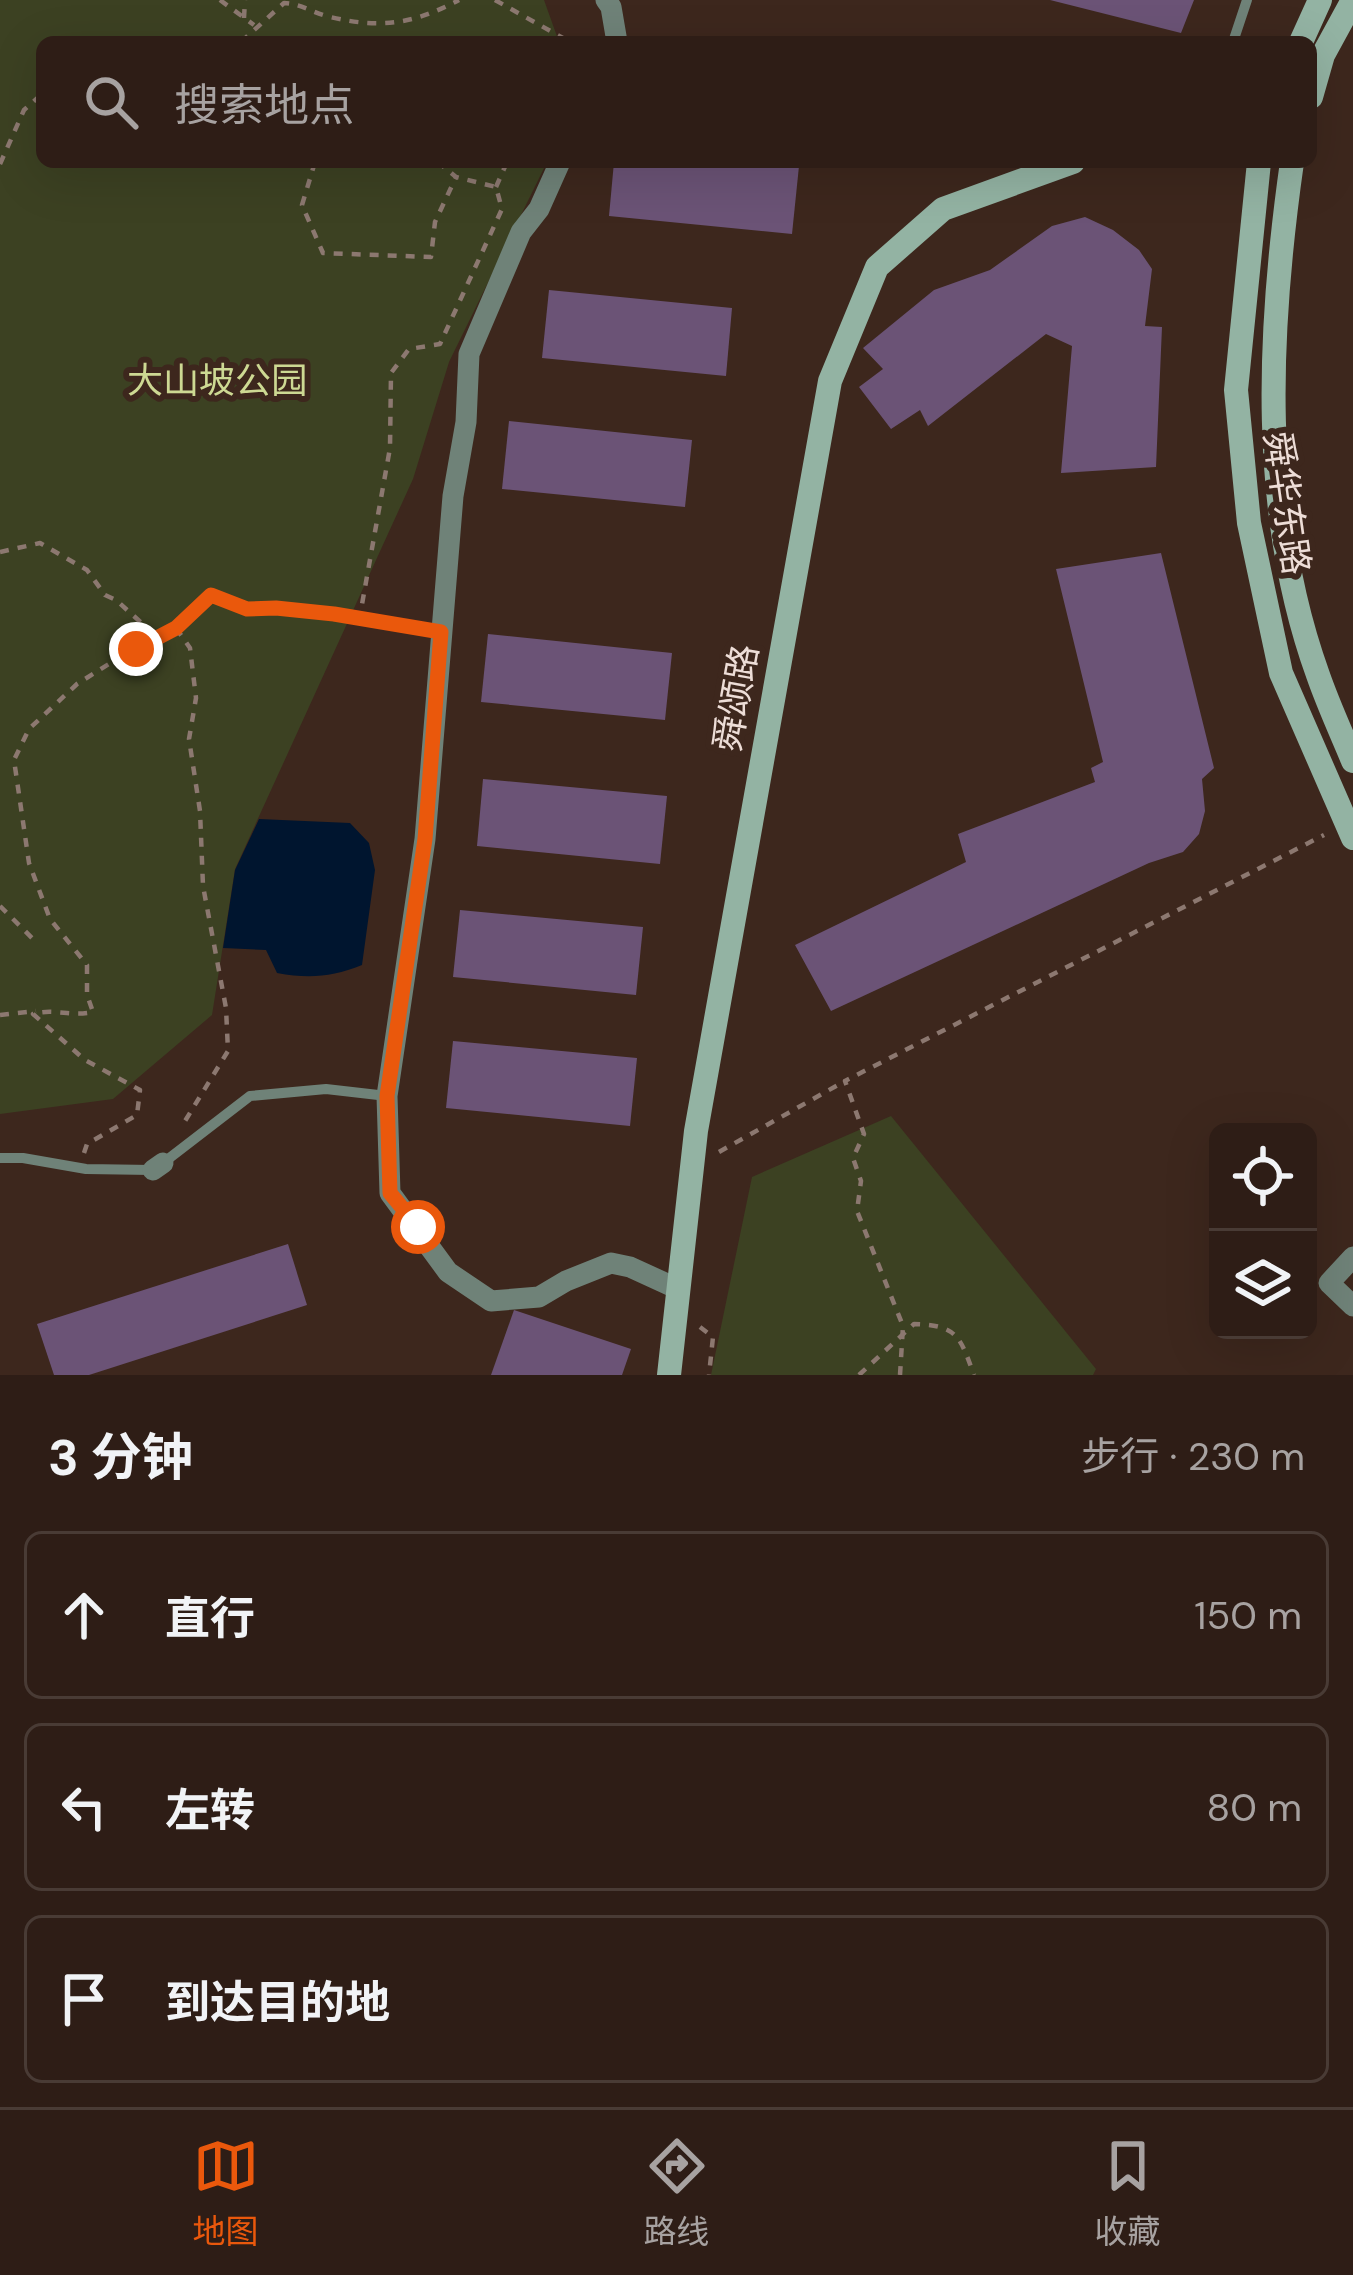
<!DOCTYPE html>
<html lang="zh">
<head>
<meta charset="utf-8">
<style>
	body { margin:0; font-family:"DM Sans","Noto Sans SC",sans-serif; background:#3a2a23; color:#f1f3f6 }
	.controls { position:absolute; right:36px; bottom:36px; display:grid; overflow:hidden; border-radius:18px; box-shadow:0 12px 48px #0002 }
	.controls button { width:108px; height:108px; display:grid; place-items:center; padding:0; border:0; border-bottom:3px solid #493b35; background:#2e1d16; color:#f1f3f6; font:60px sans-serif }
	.stop { position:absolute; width:36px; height:36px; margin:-27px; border:9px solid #ea580c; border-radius:50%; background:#fff }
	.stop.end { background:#ea580c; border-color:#fff; box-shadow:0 3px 12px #0008 }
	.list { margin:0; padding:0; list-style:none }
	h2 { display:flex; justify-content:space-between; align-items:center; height:156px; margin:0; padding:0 48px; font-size:51px }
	h2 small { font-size:39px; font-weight:400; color:#a7a2a1 }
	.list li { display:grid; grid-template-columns:78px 1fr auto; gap:36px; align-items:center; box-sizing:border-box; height:168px; margin:0 24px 24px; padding:0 24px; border:3px solid #493b35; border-radius:18px }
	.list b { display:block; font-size:45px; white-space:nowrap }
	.list em { font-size:39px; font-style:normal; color:#a7a2a1 }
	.icon { flex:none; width:66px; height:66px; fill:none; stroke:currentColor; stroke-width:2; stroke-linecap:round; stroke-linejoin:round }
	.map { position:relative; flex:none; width:1353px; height:1375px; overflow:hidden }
	.search { position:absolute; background:#2e1d16; box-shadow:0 12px 48px #0002; left:36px; right:36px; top:36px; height:132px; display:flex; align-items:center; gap:30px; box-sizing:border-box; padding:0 42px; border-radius:18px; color:#a7a2a1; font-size:45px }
	.sheet { height:732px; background:#2e1d16 }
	nav { display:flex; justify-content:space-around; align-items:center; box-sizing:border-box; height:168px; border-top:3px solid #493b35; background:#2e1d16; font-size:33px; color:#a7a2a1 }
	nav a { display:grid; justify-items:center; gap:6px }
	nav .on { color:#ea580c }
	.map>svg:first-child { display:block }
	.green { fill:#3c4122 }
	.water { fill:#00152f }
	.building { fill:#6b5376 }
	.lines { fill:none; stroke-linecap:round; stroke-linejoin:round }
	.path { stroke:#8c7870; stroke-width:4.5; stroke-dasharray:9 9; stroke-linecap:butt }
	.lane { stroke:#6f8278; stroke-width:10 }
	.street { stroke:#6f8278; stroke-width:21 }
	.secondary { stroke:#93b3a3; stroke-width:24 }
	.route { stroke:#ea580c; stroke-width:15 }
	.labels { text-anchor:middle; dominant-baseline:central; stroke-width:12; stroke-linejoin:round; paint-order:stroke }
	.park-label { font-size:36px; fill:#cdd993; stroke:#3d271d }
	.street-label { font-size:36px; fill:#edddd7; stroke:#3d271d }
</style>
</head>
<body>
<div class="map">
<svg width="1353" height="1375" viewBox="0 0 1353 1375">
	<rect width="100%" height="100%" fill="#3d271d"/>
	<g class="green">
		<path d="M0,0H544L559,42H42V162H547L449,362L413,479L235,869L212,1015L113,1099L0,1114Z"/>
		<path d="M891,1116L1096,1369L1093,1375H711L752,1177Z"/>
	</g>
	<path class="water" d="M259,819L350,823L369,843L375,870L362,965C332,977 309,979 277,973L266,950L223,948L235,870Z"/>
	<g class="building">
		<path d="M1050,0H1194L1181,33Z"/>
		<path d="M614,162H757L799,166L792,234L609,216Z"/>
		<path d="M1085,217L1113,230L1139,250L1152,269L1145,326L1162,327L1156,467L1061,473L1072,346L1046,334L928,426L920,410L891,429L859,387L883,369L863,348L934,290L990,270L1052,226Z"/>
		<path d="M549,290L732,308L726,376L542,358Z"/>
		<path d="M509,421L692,440L685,507L502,489Z"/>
		<path d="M1161,553L1214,768L1202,779L1205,811L1199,834L1183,852L1149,863L831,1011L795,945L966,862L958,834L1095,782L1091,768L1103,762L1056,569Z"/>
		<path d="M488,634L672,653L665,720L481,702Z"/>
		<path d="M483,779L667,796L660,864L477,846Z"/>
		<path d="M460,910L643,927L636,995L453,977Z"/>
		<path d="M453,1041L637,1058L630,1126L446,1108Z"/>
		<path d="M288,1244L307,1305L89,1375H54L37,1324Z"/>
		<path d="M514,1310L631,1349L622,1375H491Z"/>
	</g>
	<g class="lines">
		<g class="path">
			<path d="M220,0L254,25"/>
			<path d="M495,0L570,42"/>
			<path d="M244,18L245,0"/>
			<path d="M241,42L284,3C302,4 313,13 330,17C381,29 413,24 459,0"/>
			<path d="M315,162L302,205L323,253L431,257L435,222L456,177"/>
			<path d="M0,164L24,110L42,94"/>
			<path d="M496,187L507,162"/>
			<path d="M0,552L40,543L87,570L105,595L116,600L155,635L176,628L211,595L247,609L276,608L334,615L420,630"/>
			<path d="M359,621L390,448L391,373L409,349L440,344L502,209L496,187L456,177L438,162"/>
			<path d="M176,628L190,648L196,698L189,739L200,811L203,886L226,1008L228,1051L185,1121"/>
			<path d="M0,906L33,939"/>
			<path d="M0,1015L36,1011"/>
			<path d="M719,1152L845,1081"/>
			<path d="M84,1153L87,1144L137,1115L140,1090L85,1060L33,1014C54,1008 71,1017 93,1012L87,995V965L50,919L29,863L14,760L29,729L77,684L155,635"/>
			<path d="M700,1327L713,1337L709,1375"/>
			<path d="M859,1375L914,1324C958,1325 960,1337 974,1375"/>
			<path d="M900,1375L903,1326L857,1211L861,1181L853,1158L864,1134L845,1081L1324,835"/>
		</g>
		<g class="lane">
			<path d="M1233,42L1247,0"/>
			<path d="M0,1158H23L86,1169L152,1170"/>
			<path d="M163,1163L250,1096L326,1089L387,1096"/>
		</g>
		<g class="street">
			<path d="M606,0L611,7L617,42"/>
			<path d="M560,162L539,209L521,232L469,354L466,422L453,496L425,839L387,1096L390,1193L448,1272L491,1301L539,1297L566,1281L611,1263L630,1267L678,1289"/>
			<path d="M153,1170L163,1163"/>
			<path d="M1353,1257L1329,1283L1353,1306"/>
		</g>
		<g class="secondary">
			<path d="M1301,42L1320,0"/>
			<path d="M1311,97L1323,55L1353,0"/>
			<path d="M1259,162L1236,390L1249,523L1281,673L1353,838"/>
			<path d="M1292,162C1268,331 1259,512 1318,675C1328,704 1341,732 1353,761"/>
			<path d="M669,1375L696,1131L830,381L877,267L943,209L1073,162"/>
		</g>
	</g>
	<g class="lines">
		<path class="route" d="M136,649L176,628L211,595L247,609L276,608L334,614L441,632L425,839L387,1096L390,1193L418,1227"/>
	</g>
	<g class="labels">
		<g class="park-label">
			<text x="217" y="380">大山坡公园</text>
		</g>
		<g class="street-label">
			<text transform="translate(1287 503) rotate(82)">舜华东路</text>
			<text transform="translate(736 698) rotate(-80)">舜颂路</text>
		</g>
	</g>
</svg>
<div class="controls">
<button><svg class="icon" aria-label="locate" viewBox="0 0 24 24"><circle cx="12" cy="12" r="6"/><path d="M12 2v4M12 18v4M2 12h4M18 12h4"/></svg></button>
<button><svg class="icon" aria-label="layers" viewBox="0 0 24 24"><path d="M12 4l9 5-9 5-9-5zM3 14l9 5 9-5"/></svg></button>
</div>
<div class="stop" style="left:418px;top:1227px"></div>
<div class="stop end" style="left:136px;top:649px"></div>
<div class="search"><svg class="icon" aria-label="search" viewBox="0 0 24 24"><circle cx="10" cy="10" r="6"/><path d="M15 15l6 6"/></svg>搜索地点</div>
</div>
<section class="sheet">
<h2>3 分钟<small>步行 · 230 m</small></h2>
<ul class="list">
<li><svg class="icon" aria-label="ahead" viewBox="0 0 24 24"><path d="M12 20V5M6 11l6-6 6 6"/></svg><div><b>直行</b></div><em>150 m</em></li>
<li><svg class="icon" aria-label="left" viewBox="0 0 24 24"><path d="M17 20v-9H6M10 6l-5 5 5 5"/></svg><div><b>左转</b></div><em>80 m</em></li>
<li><svg class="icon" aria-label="arrive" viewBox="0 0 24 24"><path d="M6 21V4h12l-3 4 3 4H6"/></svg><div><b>到达目的地</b></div></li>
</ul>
</section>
<nav>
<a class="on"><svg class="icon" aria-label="map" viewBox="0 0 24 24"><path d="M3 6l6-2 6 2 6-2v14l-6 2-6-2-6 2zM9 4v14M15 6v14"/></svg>地图</a>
<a><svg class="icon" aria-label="directions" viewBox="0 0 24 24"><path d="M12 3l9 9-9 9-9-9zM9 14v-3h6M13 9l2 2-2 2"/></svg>路线</a>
<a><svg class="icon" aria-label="saved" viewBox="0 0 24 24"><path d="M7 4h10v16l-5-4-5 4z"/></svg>收藏</a>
</nav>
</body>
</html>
